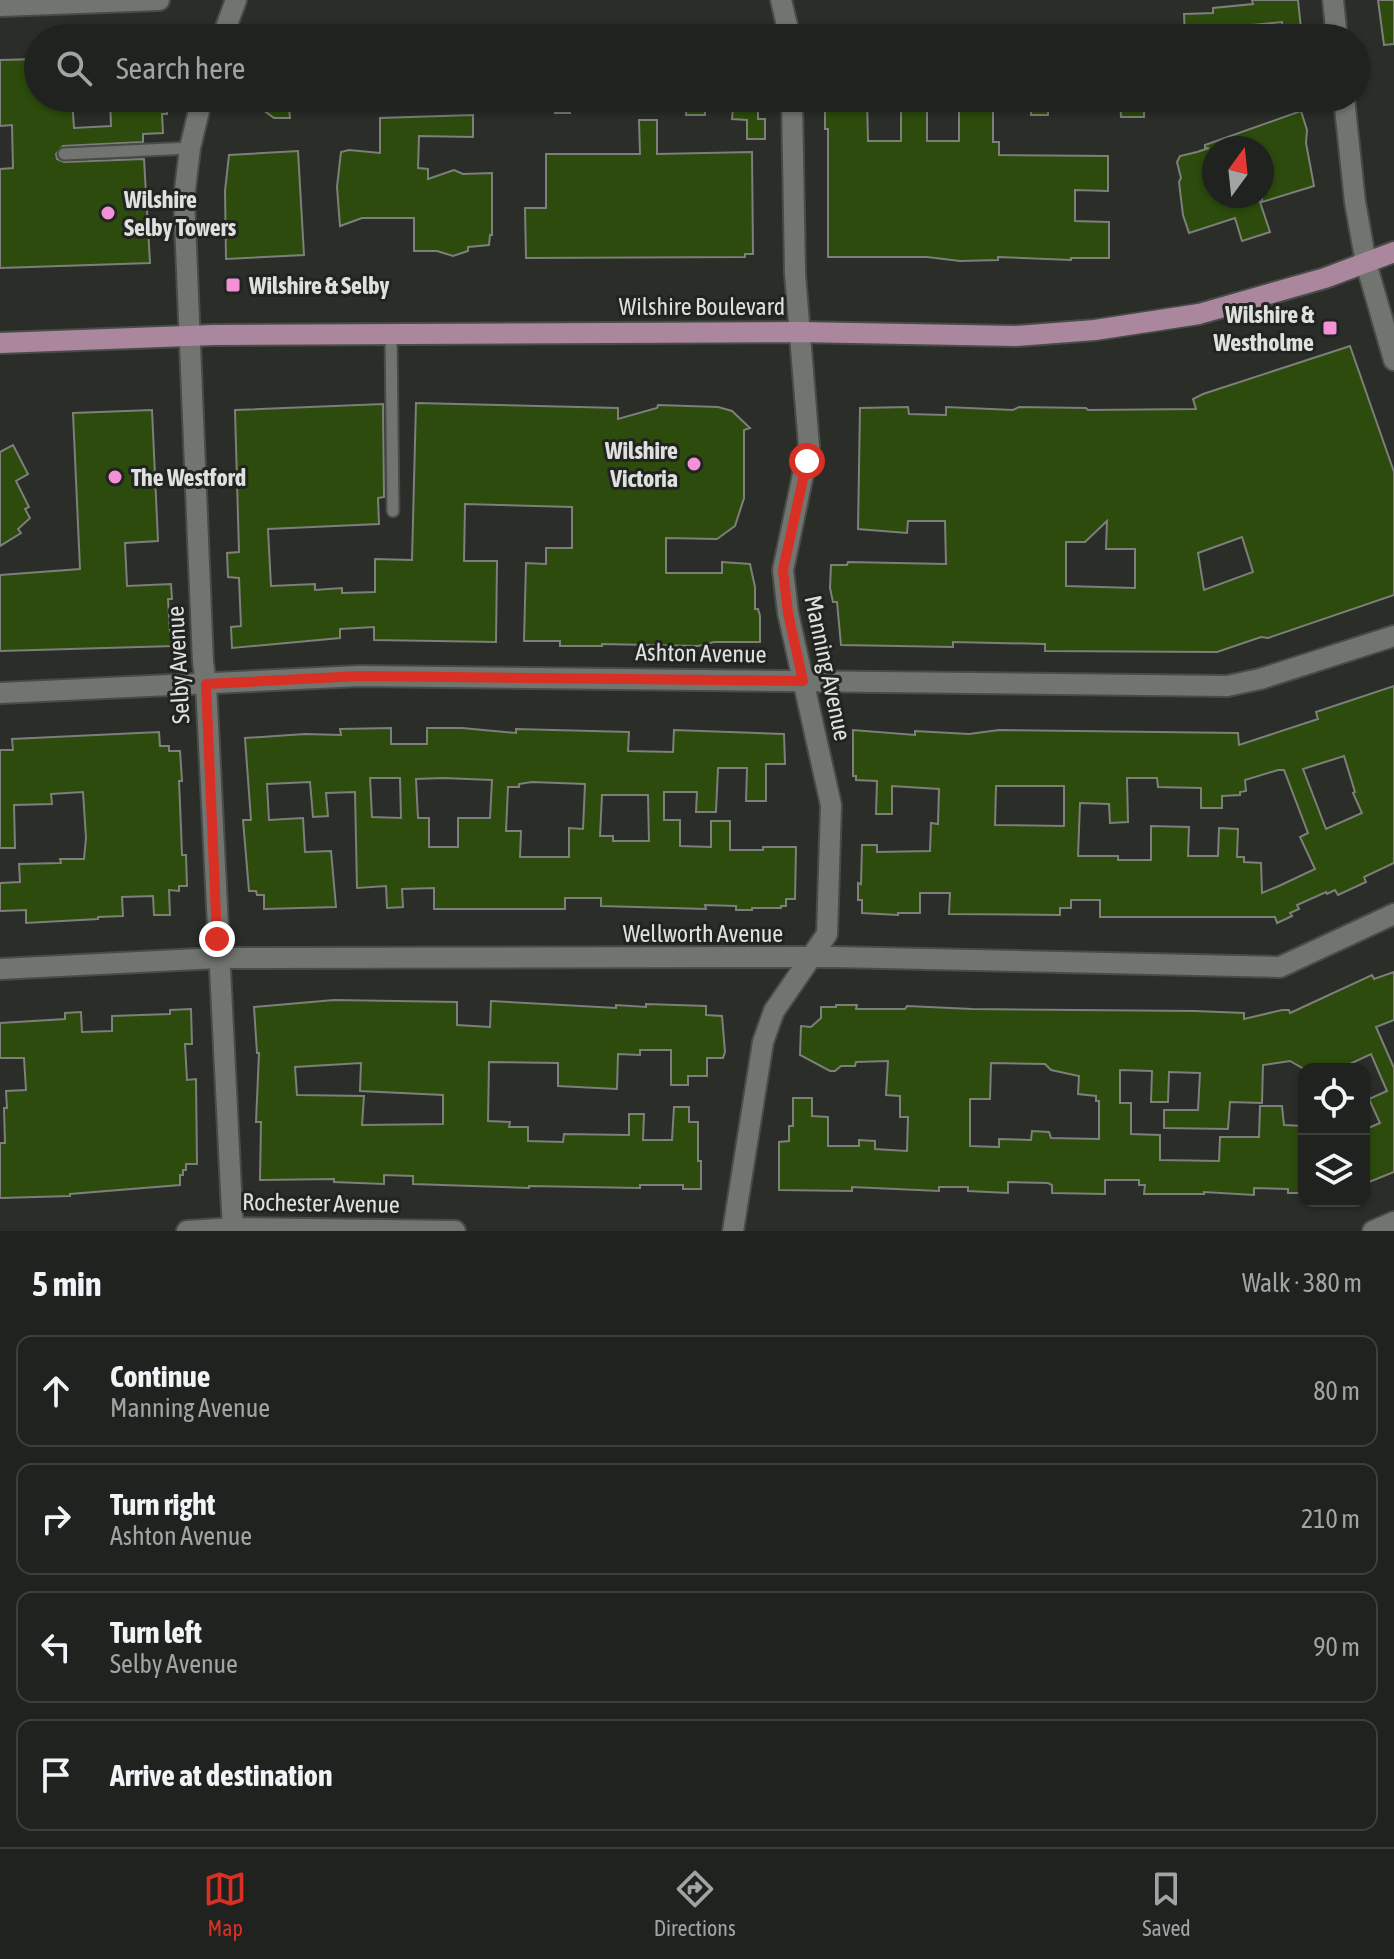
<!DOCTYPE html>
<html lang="en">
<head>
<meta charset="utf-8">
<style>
	body { margin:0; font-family:"Asap Condensed",sans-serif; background:#2d2f2c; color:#f1f3f6 }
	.controls { position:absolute; right:24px; bottom:24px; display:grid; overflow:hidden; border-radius:16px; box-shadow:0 2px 6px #0004 }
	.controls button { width:72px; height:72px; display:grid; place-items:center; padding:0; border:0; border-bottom:2px solid #3d3f3d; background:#20221f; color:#f1f3f6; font:40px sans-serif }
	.compass { position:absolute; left:1202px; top:136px; width:72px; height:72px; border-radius:50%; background:#20221f; box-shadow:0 2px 6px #0004; rotate:15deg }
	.stop { position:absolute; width:24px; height:24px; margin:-18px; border:6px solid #d93025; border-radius:50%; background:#fff }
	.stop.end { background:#d93025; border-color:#fff; box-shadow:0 2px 8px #0008 }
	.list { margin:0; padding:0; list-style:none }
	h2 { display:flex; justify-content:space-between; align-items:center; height:104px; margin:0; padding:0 32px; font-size:34px }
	h2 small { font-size:26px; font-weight:400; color:#a2a4a4 }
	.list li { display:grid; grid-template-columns:52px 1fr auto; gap:24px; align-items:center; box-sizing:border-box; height:112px; margin:0 16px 16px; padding:0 16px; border:2px solid #3d3f3d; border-radius:16px }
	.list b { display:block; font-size:30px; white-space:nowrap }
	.list p { margin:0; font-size:26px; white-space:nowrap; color:#a2a4a4 }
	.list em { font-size:26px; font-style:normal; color:#a2a4a4 }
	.icon { flex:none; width:44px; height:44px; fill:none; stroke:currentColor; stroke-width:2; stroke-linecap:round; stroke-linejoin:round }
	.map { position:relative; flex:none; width:1394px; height:1231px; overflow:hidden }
	.search { position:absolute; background:#20221f; box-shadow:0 2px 6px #0004; left:24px; right:24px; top:24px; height:88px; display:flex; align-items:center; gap:20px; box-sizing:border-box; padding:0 28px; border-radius:44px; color:#a2a4a4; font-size:30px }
	.sheet { height:616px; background:#20221f }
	nav { display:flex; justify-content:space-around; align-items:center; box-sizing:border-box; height:112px; border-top:2px solid #3d3f3d; background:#20221f; font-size:22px; color:#a2a4a4 }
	nav a { display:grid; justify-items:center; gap:4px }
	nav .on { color:#d93025 }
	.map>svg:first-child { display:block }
	.building { fill:#2c4b0c; stroke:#7c7f7a; stroke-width:2; fill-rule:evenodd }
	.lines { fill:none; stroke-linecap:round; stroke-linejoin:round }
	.service-casing { stroke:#484b47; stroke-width:15 }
	.minor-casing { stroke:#484b47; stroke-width:24 }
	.tertiary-casing { stroke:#484b47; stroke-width:24 }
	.primary-casing { stroke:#484b47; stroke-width:24 }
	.service { stroke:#71746f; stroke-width:11 }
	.minor { stroke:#71746f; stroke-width:20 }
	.tertiary { stroke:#71746f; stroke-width:20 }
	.primary { stroke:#ab879e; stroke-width:20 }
	.route { stroke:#d93025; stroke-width:10 }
	.poi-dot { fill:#f391d6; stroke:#212420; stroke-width:3 }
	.labels { text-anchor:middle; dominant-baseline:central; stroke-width:6; stroke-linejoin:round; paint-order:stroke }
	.poi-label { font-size:24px; font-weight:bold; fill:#dfe1de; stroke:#212420; text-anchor:start }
	.street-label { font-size:24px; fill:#dfe1de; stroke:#212420 }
</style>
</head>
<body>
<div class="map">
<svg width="1394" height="1231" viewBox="0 0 1394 1231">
	<rect width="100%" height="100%" fill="#2b2d29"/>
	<g class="building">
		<path d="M1252,0H1298L1302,38H1284L1282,22L1243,26L1244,31L1234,32L1235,38H1185L1184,14L1213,13V8L1253,4Z"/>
		<path d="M1378,0H1394V44L1384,45Z"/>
		<path d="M38,59V98H72L74,128L111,126L110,98H166L167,114H162L163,133L143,134V142L63,146L56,154L57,159L64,162L144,159L150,263L0,268V169L13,168L12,125L0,126V60Z"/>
		<path d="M247,98H288L290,118H274Z"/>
		<rect x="555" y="98" width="15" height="15"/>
		<path d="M687,98H705V115H686Z"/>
		<path d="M734,98H758V119H765V139H747V120L732,119Z"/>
		<path d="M856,98V100H867L868,141H901V108H927V141H959V109L993,110V142H999V155L1108,156V191L1075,190V221L1109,222V258H1071V260L998,257V260L960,261L927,257H828V129H825V106H829V99Z"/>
		<path d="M1032,98H1048V115H1031Z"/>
		<path d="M1120,98H1144V117H1121Z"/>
		<path d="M1301,111L1307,130L1306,143L1314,186L1262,202V148H1214V196H1258L1270,232L1242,241L1235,218L1189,233L1183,215L1179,182L1181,178L1177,162L1180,156L1197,152L1209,148H1205V145Z"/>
		<path d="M473,115V137L419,136L418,168L428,169V179L454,170L463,174L492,173V235H490L489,245L468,247V251L453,256L437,251H414V218H362L340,226L337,187L341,152L349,150L380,153V118Z"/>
		<path d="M639,120H657V154L752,152L753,254H745V257L526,258L525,208H546V154H640Z"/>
		<path d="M298,151L304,255L226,259L225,191L229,155Z"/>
		<path d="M1350,346L1394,472V595L1268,638L1261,637L1217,652L1045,651V644L953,642V647L841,645L837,602H833L830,588L831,565H847L848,562L946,564L945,521H908L907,533L858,529L860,408L908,407L909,414L946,415V407L1013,410L1019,407L1086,408L1088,410L1196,409L1193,399L1203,394ZM1107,521L1106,549H1135V588L1066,586V542H1085ZM1242,537L1253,572L1204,590L1198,553Z"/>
		<path d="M416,403L618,408V419L657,408L658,405L718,407L732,411L750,428L744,430V498L735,526L717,539L666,538V573H722V562L750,564L755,587V609H758L760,616V642H714L698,646L602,644V646H560V641H524L526,563L546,564V548H572V507L465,504L464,561H497L496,642L374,640V627L340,629V638L232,648L231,627L241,626L239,578L228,577L227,553L239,552L235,410L383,404L384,497L378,498L379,524L268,529L271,586L315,584V590L342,588V593L375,592V559L412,560Z"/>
		<path d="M152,410L158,541L125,543L127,586L171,584L172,599H168L170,632H174V646L0,651V575L80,569L73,413Z"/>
		<path d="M13,445L28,474L16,481L29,507L25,509L30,518L18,529L21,533L0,546V452Z"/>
		<path d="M1394,686V863L1364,877L1366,882L1338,895L1335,890L1327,894L1326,892L1297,905L1299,909L1290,913L1292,916L1277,923L1275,917H1100V900H1071V908H1060V915L949,914L950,893H920V913H898V915L862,913V900H858V883L861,884L862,845H877V852L930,851L931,823L938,824L939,789L892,786V814H876L877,781L856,780V776H853V730L915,735V731L969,734L999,730L1238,733L1239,745L1318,719L1316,712ZM1344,756L1355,792L1353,793L1362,813L1326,829L1303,769ZM1278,770H1284L1308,833L1300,837L1315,869L1281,885L1262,893L1261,863L1244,862V857H1237L1238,829L1219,828L1218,856H1188L1189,827L1151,826V860H1118V856H1078L1080,803L1109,804L1110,823L1128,822L1127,778H1157L1158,787L1201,788V808H1222V796L1240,795V792L1246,791L1245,780ZM996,786H1064V826L995,825Z"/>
		<path d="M391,728V744H427V728H462L516,733V729L629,732L628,751L673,752L674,730L784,734L785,764H766V801H746L747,768H718L716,812H696L697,792H664V820H680V846L711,847V821H730V850H763V847H796L795,899H786V906H781V908H752V910H736V906L705,905L706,909L601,906V898H565V909H434V888L402,889L403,907L387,908L386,886L357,888L355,792L326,793L328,816L313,817L310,782L267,784L269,820L303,818L305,852L331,851L336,907L264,909V895H257L256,891H249L243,820H251L245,738L305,734L341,735L340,729ZM370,778H400L401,818L372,817ZM443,778L492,780L490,818H458V847H429V818H418L416,779ZM532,782L585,784L583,829L569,828V857H520L521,831H506L508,787H519V784ZM602,795H648L649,841H613V836H600Z"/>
		<path d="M159,732L160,746H169V751H180L182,781H179L181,828L182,855H186L187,886H179V891L169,890L170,915H154L153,896L122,897L123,916L98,917V919L26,923V910L0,911V883L20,882L19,864L61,863L60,859H84L86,838L83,792L51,794L52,804L14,805L15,848H0V750H13L12,739Z"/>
		<path d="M1394,972V1020L1376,1027L1394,1068V1172L1364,1184V1130L1380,1123L1369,1099L1387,1091L1371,1054L1339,1069H1304L1290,1061L1263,1065L1262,1103L1230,1102L1228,1129L1164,1128V1110H1198L1200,1073L1169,1072L1168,1102H1151L1152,1071L1120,1070V1103H1131V1134L1160,1135V1160L1219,1161L1220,1137H1259L1260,1106H1282L1284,1125L1304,1126L1302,1193H1288V1189L1254,1188V1195L1204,1192V1194H1144L1145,1185H1139V1180H1105V1194L1052,1193V1185L1048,1183L1008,1182V1193L968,1191V1187H939V1191L852,1187V1191L779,1190V1142L789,1141V1126H793V1098H812V1116L828,1117V1146H859V1140L875,1141V1149L907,1151L908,1117H900V1096L886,1095L888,1061L856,1062L855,1066H841L835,1071H830L800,1055L801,1026L811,1027L821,1018V1007H836V1005H857L856,1009H905L907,1006L972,1009L1195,1011L1244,1013V1019L1282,1010H1289L1290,1013L1372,975L1374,979ZM991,1063L1045,1064L1051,1070L1079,1076L1078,1094L1096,1096V1101H1099V1139L1051,1138L1049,1132L1032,1131L1031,1140L999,1139V1147L970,1146V1099H990Z"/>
		<path d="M334,1000L457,1002V1025L490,1027L491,1001L616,1008V1005L646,1007V1004L706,1006V1015L722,1016L725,1052L723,1058H707V1076H688V1085H671V1050H640V1055L618,1054L617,1089L558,1086V1063L489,1062L488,1121L510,1122L509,1127H528V1141L563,1142L564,1134L629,1135V1114H644L643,1140H672L674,1107H689V1122H698V1161H701V1189H683V1185H640V1188L529,1186V1188L413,1184V1176L384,1175V1184L334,1182V1179L260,1180L261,1122H256L259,1053H257L254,1007ZM361,1063L360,1091L443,1095V1124L362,1125L364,1096L297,1095L295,1067Z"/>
		<path d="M191,1009L192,1044H185L187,1080L196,1079L197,1164H186V1170H183V1175H180V1185L70,1194V1196L0,1198V1143H5L4,1108H7L6,1091L26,1090L24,1058H0V1023L65,1019V1013L81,1012L82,1032L112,1031V1016L170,1014V1010Z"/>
	</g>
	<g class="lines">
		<defs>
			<g id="service">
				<path d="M64,154L190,148"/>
				<path d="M391,334L393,511"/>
			</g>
			<g id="minor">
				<path d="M781,0L790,38"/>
				<path d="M0,6L159,0"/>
				<path d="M222,38L236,0"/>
				<path d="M202,98L190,148L184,198L203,662L206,684L233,1231"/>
				<path d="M0,693L360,676L1227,686L1260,679L1394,636"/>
				<path d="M0,969L218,958L835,957L1280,967L1394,914"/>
				<path d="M187,1231L233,1228L455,1231"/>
				<path d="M733,1231L763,1042L774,1011L827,934L831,805L788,613L783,570L809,446L795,274L792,98"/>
				<path d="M1373,1231L1394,1222"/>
			</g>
			<g id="tertiary">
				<path d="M1333,0L1337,38"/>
				<path d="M1344,98L1355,202L1366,263L1394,360"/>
			</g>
			<path id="primary" d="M0,343L214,335L798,332L1016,336L1095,330L1199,314L1325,278L1394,252"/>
		</defs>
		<use href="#service" class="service-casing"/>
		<use href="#minor" class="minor-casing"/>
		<use href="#tertiary" class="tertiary-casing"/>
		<use href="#primary" class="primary-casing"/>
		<use href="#service" class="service"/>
		<use href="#minor" class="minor"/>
		<use href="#tertiary" class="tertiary"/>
		<use href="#primary" class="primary"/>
	</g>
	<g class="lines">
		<path class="route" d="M217,939L206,684L360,676L803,681L788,613L783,570L807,461"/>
	</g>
	<g class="poi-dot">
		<circle cx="108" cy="213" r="8"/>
		<rect x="225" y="277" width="16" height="16" rx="4"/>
		<rect x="1322" y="320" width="16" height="16" rx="4"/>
		<circle cx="694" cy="464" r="8"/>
		<circle cx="115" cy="477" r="8"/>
	</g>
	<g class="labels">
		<g class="poi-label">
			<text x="124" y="199">Wilshire<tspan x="124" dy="28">Selby Towers</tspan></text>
			<text x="249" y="285">Wilshire &amp; Selby</text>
			<text x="1314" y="314" text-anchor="end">Wilshire &amp;<tspan x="1314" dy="28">Westholme</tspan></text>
			<text x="678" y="450" text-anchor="end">Wilshire<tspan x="678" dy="28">Victoria</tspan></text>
			<text x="131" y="477">The Westford</text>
		</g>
		<g class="street-label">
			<text x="702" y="306">Wilshire Boulevard</text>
			<text transform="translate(701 653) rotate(1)">Ashton Avenue</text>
			<text transform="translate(178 665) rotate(-93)">Selby Avenue</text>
			<text transform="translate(828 668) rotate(78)">Manning Avenue</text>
			<text x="703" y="933">Wellworth Avenue</text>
			<text transform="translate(321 1203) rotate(1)">Rochester Avenue</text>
		</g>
	</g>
</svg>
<div class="controls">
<button><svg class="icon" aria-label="locate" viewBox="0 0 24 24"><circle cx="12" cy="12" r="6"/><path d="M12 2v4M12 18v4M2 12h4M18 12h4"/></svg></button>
<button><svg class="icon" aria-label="layers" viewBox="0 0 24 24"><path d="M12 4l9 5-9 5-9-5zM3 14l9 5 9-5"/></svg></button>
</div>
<svg class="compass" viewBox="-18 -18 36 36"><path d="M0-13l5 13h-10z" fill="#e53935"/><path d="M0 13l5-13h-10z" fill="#a2a4a4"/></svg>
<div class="stop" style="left:807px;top:461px"></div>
<div class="stop end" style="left:217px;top:939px"></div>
<div class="search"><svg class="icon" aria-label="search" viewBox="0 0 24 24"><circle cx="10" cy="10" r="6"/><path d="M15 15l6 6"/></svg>Search here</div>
</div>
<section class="sheet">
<h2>5 min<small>Walk · 380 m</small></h2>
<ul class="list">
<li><svg class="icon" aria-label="ahead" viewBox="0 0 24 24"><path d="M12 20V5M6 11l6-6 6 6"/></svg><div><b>Continue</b><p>Manning Avenue</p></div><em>80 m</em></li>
<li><svg class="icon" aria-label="right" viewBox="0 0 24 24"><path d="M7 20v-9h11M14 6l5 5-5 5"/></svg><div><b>Turn right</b><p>Ashton Avenue</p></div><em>210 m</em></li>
<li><svg class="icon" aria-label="left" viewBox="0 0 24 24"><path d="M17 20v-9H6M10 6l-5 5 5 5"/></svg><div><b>Turn left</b><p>Selby Avenue</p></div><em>90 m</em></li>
<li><svg class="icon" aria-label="arrive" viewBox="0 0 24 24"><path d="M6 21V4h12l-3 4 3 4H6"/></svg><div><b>Arrive at destination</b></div></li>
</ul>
</section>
<nav>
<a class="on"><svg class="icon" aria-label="map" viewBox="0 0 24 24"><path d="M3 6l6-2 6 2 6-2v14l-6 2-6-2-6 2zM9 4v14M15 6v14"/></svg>Map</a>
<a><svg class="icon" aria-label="directions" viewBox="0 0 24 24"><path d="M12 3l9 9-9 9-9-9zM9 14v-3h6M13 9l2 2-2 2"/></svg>Directions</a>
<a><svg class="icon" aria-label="saved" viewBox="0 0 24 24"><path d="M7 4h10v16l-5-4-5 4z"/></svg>Saved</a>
</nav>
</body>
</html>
